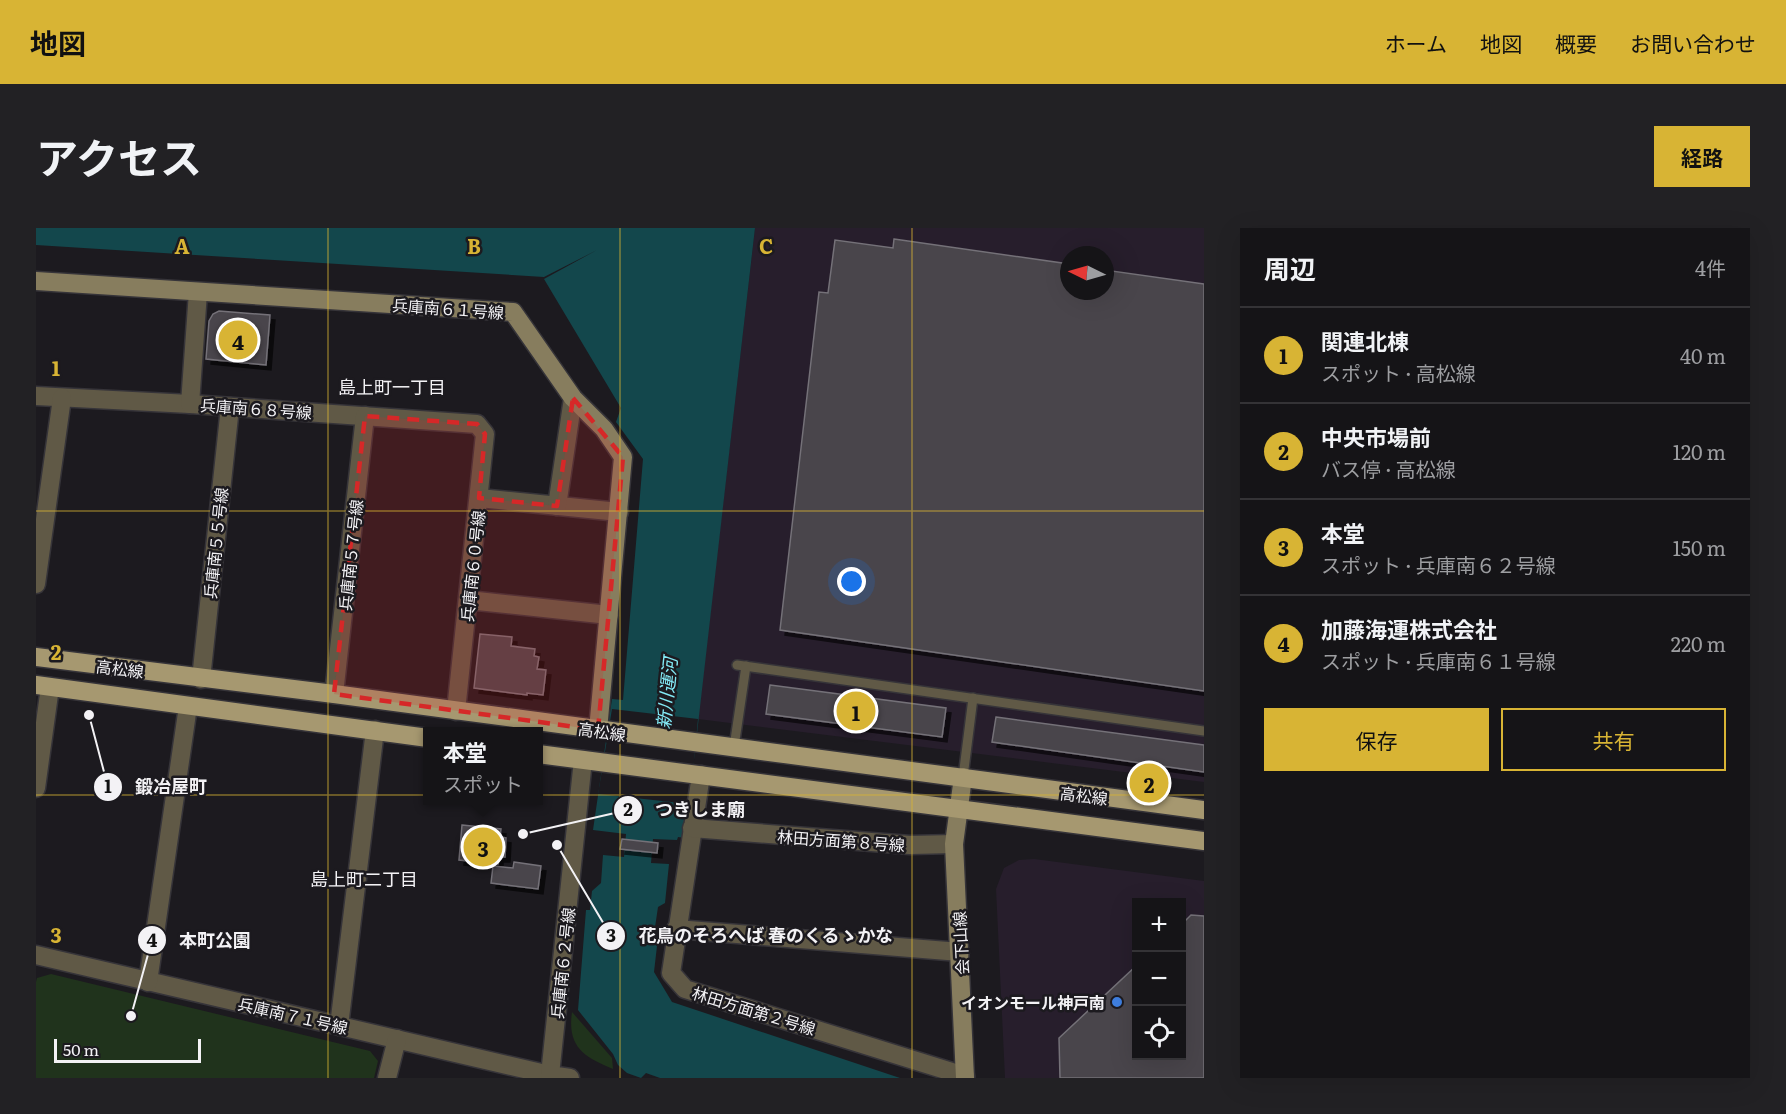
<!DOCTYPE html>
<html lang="ja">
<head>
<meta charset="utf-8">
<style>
	body { margin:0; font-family:Literata,"Noto Sans JP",serif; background:#222124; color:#f1f3f6 }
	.controls { position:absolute; right:18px; bottom:18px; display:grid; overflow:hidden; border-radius:0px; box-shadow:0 6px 24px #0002 }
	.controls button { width:54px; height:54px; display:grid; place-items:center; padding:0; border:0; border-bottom:2px solid #343336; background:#151417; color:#f1f3f6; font:30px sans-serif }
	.compass { position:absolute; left:1024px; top:18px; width:54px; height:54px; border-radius:50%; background:#151417; box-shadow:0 6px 24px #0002; rotate:275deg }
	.scale { position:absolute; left:18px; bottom:15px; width:147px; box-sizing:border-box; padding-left:6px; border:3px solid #f3f2f5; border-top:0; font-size:16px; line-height:21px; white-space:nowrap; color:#f3f2f5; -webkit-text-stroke:4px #1c1a1f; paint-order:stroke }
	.you { position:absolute; left:816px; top:354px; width:21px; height:21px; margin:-15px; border:4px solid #fff; border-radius:50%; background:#1a73e8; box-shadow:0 0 0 9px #1a73e833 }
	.badge { display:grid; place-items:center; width:39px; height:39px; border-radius:50%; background:#d8b434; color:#111; font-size:20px; font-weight:700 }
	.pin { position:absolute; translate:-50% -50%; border:3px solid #fff; box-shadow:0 2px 6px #0006 }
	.popup { position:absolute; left:387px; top:499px; width:120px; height:78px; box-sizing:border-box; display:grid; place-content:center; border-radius:0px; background:#151417; filter:drop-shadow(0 2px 4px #0005); font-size:20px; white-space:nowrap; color:#9d9ea1 }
	.popup b { font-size:22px; color:#f1f3f6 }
	.popup::after { content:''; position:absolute; left:50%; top:100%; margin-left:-12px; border:12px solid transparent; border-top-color:#151417 }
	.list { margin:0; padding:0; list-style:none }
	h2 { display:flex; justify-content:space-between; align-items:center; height:78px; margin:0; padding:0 24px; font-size:26px }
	h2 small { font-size:20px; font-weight:400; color:#9d9ea1 }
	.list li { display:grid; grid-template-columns:39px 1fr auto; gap:18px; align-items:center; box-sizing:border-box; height:96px; padding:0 24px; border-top:2px solid #343336 }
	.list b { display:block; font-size:22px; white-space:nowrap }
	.list p { margin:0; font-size:20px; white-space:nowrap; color:#9d9ea1 }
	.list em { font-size:20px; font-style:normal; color:#9d9ea1 }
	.actions { display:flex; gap:12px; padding:18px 24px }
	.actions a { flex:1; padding:14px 0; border:2px solid #d8b434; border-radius:0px; text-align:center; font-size:21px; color:#d8b434 }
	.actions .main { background:#d8b434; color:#111 }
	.icon { flex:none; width:33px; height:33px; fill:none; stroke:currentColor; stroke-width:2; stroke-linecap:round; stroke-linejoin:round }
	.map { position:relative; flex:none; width:1168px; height:850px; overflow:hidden; border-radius:0px }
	header { display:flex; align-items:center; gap:36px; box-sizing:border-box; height:84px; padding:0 30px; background:#d8b434; color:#111 }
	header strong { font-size:28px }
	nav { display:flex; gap:33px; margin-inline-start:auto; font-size:21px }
	.intro { display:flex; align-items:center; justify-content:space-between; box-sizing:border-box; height:144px; padding:0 36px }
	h1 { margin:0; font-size:42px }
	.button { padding:15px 27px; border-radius:0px; background:#d8b434; color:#111; font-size:21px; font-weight:700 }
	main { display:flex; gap:36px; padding:0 36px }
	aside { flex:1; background:#151417; border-radius:0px; box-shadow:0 6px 24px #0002 }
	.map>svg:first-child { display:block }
	.commercial { fill:#271e2c; fill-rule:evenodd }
	.green { fill:#20331c }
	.water { fill:#13474c }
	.pier { fill:#1c1a1f }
	.building { fill:#48454b; stroke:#747178; stroke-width:1.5; filter:url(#shadow) }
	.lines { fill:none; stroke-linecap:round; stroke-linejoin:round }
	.lane-casing { stroke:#363439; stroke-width:12 }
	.street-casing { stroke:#363439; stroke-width:21 }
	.secondary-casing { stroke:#363439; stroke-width:21 }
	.primary-casing { stroke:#363439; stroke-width:21 }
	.lane { stroke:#605946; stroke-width:9 }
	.street { stroke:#605946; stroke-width:18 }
	.secondary { stroke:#877d5e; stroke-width:18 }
	.primary { stroke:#a69870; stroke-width:18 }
	.marked { fill:#d62828; fill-opacity:0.2; stroke:#d62828; stroke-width:4.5; stroke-dasharray:12 8; stroke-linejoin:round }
	.grid { fill:none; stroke:#d8b434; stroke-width:1.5; stroke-opacity:0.55 }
	.shop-dot { fill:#3f7fe0; stroke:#1c1a1f; stroke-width:2 }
	.labels { text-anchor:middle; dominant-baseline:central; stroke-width:5; stroke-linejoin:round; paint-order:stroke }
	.street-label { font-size:16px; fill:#f3f2f5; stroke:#1c1a1f }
	.poi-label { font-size:16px; font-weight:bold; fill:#f3f2f5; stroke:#1c1a1f; text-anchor:end }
	.neighbourhood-label { font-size:18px; fill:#f3f2f5; stroke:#1c1a1f }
	.water-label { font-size:18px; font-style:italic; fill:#83eaf6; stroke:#1c1a1f }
	.grid-label { font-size:20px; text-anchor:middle; font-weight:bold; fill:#d8b434; stroke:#1c1a1f; stroke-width:5; stroke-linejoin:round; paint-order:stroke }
	.leader { fill:none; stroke:#f3f2f5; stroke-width:2 }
	.callout-dot { fill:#f3f2f5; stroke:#1c1a1f; stroke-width:2 }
	.mark-label { font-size:18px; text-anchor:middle; font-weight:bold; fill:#111 }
	.callout-label { font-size:18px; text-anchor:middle; font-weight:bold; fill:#f3f2f5; stroke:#1c1a1f; stroke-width:5; stroke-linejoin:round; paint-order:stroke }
</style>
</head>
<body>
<header>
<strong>地図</strong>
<nav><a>ホーム</a><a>地図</a><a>概要</a><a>お問い合わせ</a></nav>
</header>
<div class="intro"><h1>アクセス</h1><a class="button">経路</a></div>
<main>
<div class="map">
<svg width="1168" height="850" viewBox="0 0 1168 850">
	<defs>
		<filter id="shadow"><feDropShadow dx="5" dy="5" stdDeviation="0" flood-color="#0009"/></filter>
	</defs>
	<rect width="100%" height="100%" fill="#1c1a1f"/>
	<g class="commercial">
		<path d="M719,0H1168V554L662,491ZM1033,27H1069V63H1033Z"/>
		<path d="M998,631L1168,653V850H969L960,661L968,640L983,632ZM1100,674H1146V828H1100Z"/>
	</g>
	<g class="green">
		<path d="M15,746L334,823L342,833L338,850H0V754L1,750Z"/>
		<path d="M536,784L576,830L577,841C548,829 531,819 536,784Z"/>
	</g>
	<path class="water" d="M0,0H719L649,610L642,609L641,612L617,611L615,635L633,636L629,675L622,679L617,713L621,718L618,744L636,774L864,850H624L610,845L605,850L591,845L582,837L577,826L542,782L550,682H554L556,663L565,655L567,627L588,629L590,606L557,602L576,471L587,472L607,231L580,194L585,180L508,51L561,22L508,49L0,17Z"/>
	<path class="pier" d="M576,481L662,491L654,576L562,566Z"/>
	<g class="building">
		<path d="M858,11L1033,36V63H1069V42L1168,56V463L744,402L783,64L792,65L799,12L857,20Z"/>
		<path d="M183,83L234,87L230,137L170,131L173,93L177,86Z"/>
		<path d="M444,406L476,409L475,418L499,421L498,428L503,429L501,441L510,442L507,467L491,465V467L438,460Z"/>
		<path d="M734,457L910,480L906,509L730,486Z"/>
		<path d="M960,489L1168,517V544L956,514Z"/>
		<path d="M426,597L465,601L464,609L470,610L469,629H462V636L423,632Z"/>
		<path d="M586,611L622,615L621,625L584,621Z"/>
		<path d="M478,634L505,638L502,661L455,655L457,638L477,640Z"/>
		<path d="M1155,687L1168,688V850H1024L1023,810L1100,738V828H1146V696Z"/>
	</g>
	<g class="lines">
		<defs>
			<g id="lane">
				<path d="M701,437L1168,503"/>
				<path d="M698,519L710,438"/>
				<path d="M927,549L937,470"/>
			</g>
			<g id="street">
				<path d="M0,168L154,176L441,196L449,206L420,483"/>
				<path d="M154,176L162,64"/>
				<path d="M443,270L583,284"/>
				<path d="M521,278L537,170"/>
				<path d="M0,356L26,170"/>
				<path d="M432,372L573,387"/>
				<path d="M165,451L194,179"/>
				<path d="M298,466L329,188"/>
				<path d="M665,547L635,745L649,761L929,848"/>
				<path d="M0,560L14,459"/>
				<path d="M656,600L874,617L918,616"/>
				<path d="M640,701L924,724"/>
				<path d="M0,727L514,847"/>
				<path d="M112,754L152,478"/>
				<path d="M303,798L339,502"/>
				<path d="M351,850L361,811"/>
				<path d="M534,850L514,847L547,532"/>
			</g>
			<g id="secondary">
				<path d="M0,53L477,84L537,170L568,201L587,229L562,502"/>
				<path d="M927,549L918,616L929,850"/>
			</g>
			<g id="primary">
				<path d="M0,429L298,466L1168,582"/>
				<path d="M0,457L392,510"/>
				<path d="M502,526L1168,613"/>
			</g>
		</defs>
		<use href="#lane" class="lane-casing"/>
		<use href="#street" class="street-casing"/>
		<use href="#secondary" class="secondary-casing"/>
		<use href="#primary" class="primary-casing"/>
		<use href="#lane" class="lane"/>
		<use href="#street" class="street"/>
		<use href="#secondary" class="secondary"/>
		<use href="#primary" class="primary"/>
	</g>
	<path class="marked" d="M537,170L587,229L562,502L298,466L329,188L441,196L449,206L443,270L521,278Z"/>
	<path class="grid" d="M292,0V850M584,0V850M876,0V850M0,283H1168M0,567H1168"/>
	<circle class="shop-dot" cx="1081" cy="774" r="6"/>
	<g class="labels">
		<g class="street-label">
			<text transform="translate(412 80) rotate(4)">兵庫南６１号線</text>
			<text transform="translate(220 180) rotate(4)">兵庫南６８号線</text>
			<text transform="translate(179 315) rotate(-84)">兵庫南５５号線</text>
			<text transform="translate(314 327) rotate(-84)">兵庫南５７号線</text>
			<text transform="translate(436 338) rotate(-84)">兵庫南６０号線</text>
			<text transform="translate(84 440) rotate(7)">高松線</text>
			<text transform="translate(566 503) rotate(8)">高松線</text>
			<text transform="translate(1048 567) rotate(7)">高松線</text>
			<text transform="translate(805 612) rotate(4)">林田方面第８号線</text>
			<text transform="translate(924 715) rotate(-93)">会下山線</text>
			<text transform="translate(526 735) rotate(-84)">兵庫南６２号線</text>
			<text transform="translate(718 782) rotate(17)">林田方面第２号線</text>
			<text transform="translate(257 787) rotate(13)">兵庫南７１号線</text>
		</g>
		<g class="poi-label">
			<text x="1069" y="774">イオンモール神戸南</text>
		</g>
		<g class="neighbourhood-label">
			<text x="356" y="158">島上町一丁目</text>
			<text x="328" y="650">島上町二丁目</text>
		</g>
		<g class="water-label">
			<text transform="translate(630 465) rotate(-84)">新川運河</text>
		</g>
	</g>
	<g class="grid-label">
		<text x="146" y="26">A</text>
		<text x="438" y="26">B</text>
		<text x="730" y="26">C</text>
		<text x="20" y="148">1</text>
		<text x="20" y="432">2</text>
		<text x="20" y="715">3</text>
	</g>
	<path class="leader" d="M53 487L72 559M487 606L592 582M521 617L575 708M95 788L116 712"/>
	<g class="callout-dot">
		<circle cx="53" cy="487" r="6"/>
		<circle cx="487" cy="606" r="6"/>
		<circle cx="521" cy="617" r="6"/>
		<circle cx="95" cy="788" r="6"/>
		<circle cx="72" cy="559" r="15"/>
		<circle cx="592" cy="582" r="15"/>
		<circle cx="575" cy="708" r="15"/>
		<circle cx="116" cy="712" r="15"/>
	</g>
	<g class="mark-label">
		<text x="72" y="565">1</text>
		<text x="592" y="588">2</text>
		<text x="575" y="714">3</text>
		<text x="116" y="719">4</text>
	</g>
	<g class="callout-label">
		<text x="135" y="565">鍛冶屋町</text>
		<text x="664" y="588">つきしま廟</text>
		<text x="730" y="714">花鳥のそろへば 春のくるゝかな</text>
		<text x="179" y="719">本町公園</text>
	</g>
</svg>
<div class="controls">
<button>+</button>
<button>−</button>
<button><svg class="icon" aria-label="locate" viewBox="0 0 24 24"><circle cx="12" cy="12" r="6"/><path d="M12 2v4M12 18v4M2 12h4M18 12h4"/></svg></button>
</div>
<svg class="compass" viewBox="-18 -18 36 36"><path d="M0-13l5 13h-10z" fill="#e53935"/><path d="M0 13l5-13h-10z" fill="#9d9ea1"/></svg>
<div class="scale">50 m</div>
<div class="you"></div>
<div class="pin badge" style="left:820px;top:483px">1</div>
<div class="pin badge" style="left:1113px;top:555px">2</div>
<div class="pin badge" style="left:447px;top:619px">3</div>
<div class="popup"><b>本堂</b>スポット</div>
<div class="pin badge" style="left:202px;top:112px">4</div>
</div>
<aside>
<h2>周辺<small>4件</small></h2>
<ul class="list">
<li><span class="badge">1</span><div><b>関連北棟</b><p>スポット · 高松線</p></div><em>40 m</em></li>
<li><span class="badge">2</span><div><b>中央市場前</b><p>バス停 · 高松線</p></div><em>120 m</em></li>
<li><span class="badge">3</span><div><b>本堂</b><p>スポット · 兵庫南６２号線</p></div><em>150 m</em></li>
<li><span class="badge">4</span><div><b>加藤海運株式会社</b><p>スポット · 兵庫南６１号線</p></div><em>220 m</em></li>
</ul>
<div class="actions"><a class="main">保存</a><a>共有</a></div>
</aside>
</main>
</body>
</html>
